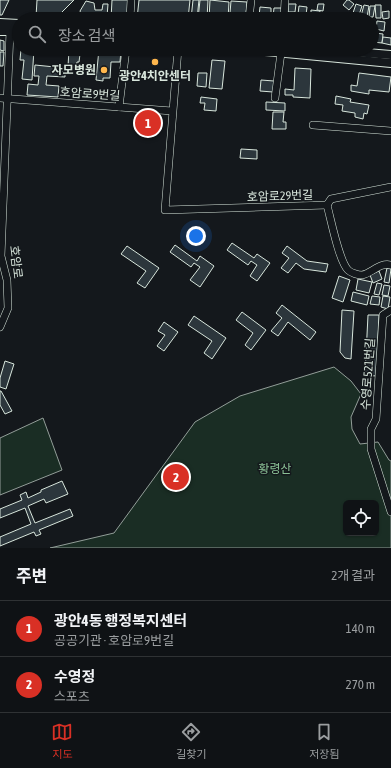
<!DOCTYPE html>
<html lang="ko">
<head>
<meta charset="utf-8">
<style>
	body { margin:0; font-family:"Asap Condensed","Noto Sans KR",sans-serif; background:#1d2022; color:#f1f3f6 }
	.controls { position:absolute; right:12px; bottom:12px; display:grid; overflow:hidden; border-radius:6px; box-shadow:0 1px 3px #0004 }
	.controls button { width:36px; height:36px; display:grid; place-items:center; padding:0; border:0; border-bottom:1px solid #2f3234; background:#0f1215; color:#f1f3f6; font:20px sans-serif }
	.you { position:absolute; left:196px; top:236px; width:14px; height:14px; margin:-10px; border:3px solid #fff; border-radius:50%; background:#1a73e8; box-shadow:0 0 0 6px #1a73e833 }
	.badge { display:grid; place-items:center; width:26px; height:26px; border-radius:50%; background:#d93025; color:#fff; font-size:13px; font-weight:700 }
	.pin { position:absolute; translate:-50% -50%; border:2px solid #fff; box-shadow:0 1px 4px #0006 }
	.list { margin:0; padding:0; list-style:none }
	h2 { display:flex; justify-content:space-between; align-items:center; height:52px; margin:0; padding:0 16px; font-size:17px }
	h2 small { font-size:13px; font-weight:400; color:#9b9ea0 }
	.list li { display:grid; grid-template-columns:26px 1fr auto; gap:12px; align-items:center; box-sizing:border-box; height:56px; padding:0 16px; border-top:1px solid #2f3234 }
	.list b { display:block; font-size:15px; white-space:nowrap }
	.list p { margin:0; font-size:13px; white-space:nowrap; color:#9b9ea0 }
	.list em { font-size:13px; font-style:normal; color:#9b9ea0 }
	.icon { flex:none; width:22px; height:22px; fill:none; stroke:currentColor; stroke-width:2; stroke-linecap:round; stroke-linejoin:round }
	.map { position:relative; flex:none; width:391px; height:548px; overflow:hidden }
	.search { position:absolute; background:#0f1215; box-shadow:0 1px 3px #0004; left:12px; right:12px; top:12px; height:44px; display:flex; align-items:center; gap:10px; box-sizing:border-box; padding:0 14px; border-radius:22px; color:#9b9ea0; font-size:15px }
	.sheet { height:164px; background:#0f1215 }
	nav { display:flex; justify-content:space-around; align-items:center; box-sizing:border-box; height:56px; border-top:1px solid #2f3234; background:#0f1215; font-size:11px; color:#9b9ea0 }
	nav a { display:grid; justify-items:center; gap:2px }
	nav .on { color:#d93025 }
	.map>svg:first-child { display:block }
	.green { fill:#1a2d24; stroke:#939e99; fill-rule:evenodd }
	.building { fill:#2c363c; stroke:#d8e6dc }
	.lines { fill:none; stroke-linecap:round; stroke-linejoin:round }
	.minor-casing { stroke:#d8e6dc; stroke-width:8 }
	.major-casing { stroke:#d8e6dc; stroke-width:10 }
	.minor { stroke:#14181c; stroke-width:7 }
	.major { stroke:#14181c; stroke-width:8 }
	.poi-dot { fill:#ffb74d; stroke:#14181c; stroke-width:1.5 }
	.labels { text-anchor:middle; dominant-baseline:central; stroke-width:3; stroke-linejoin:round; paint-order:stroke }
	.poi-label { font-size:12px; font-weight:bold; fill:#d8e6dc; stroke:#14181c; text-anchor:end }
	.street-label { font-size:12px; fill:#d8e6dc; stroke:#14181c }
	.park-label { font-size:12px; fill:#8ac095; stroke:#14181c }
</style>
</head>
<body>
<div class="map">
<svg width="391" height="548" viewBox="0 0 391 548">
	<rect width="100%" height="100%" fill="#14181c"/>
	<g class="green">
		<path d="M334,367L351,381L361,394L351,417L352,429L360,444L378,442L389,460L391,461V548H50L114,533L195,422L240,396ZM346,503H376V533H346Z"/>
		<path d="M43,418L62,470L0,495V438Z"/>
	</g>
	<g class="building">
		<path d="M0,0H9L2,15H0Z"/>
		<path d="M37,0H74L60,14V19L36,17Z"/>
		<path d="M112,0H128L127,19H111Z"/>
		<path d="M139,0H190L188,19H137Z"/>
		<path d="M193,0H199L197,19H191Z"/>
		<path d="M200,0H208L207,19H198Z"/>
		<path d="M210,0L229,2L228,19H209Z"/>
		<path d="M347,0H349L354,4L349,10L343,5Z"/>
		<path d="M86,1L94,3L95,10H102L103,4H108L107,17L81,14L80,11Z"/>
		<path d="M231,1L247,2L246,14L230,13Z"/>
		<path d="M288,4H296L295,12H288Z"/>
		<path d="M318,4H324L323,11L317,10Z"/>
		<path d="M356,4L362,6L359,15L353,13Z"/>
		<path d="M364,5L369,6L367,17L361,16Z"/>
		<path d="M375,5H381V18H376Z"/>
		<path d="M299,6L307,7L306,15L298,14Z"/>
		<path d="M370,6H375L373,17H369Z"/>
		<path d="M260,7L271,8V16H259Z"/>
		<path d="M274,8H283V18L273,17Z"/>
		<path d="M311,10L320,11L319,19L311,18Z"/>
		<path d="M389,11V18L383,19L382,12Z"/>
		<path d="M377,21L385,22L384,31L376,29Z"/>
		<path d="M375,33L383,34L382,43L373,42Z"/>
		<path d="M383,37L391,38V45L382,43Z"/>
		<path d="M0,40L4,41V51L0,50Z"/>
		<path d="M21,49H34L32,80L22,79L24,60H20Z"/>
		<path d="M69,49H78V54H80L79,62H77L76,67H68Z"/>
		<path d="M99,49L121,50L120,62H111L110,78H103V81L96,80Z"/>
		<path d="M0,52H4L3,66H0Z"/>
		<path d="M212,60L225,61L222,89L209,88Z"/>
		<path d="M35,65L55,67V71L65,72V77L47,76L46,85L59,86L58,97L27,95L28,84L38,85L39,76H34Z"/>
		<path d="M295,68L311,69L310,98L293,97V95H285V89L294,90Z"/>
		<path d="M198,73H207L206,87L197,86Z"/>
		<path d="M359,73L391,77L389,92L369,90V94L351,91V85L357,86Z"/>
		<path d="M261,80L274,81L273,92L260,91Z"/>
		<path d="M336,96L351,99L350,102L369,105L367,114L364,113L363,119L355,117V113L342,111L343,105L335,104Z"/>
		<path d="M201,97L217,99L216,111L204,110L205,103H200Z"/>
		<path d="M266,102L285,103V111L266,110Z"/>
		<path d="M273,112H284L283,122H286V129H272Z"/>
		<path d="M241,149L257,150V159L240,158Z"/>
		<path d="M232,243L254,258L257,254L270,263L257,281L250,276L257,265L251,261L248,265L227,250Z"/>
		<path d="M175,245L197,261L200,256L214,266L200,287L190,280L200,267L194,263L191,267L170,252Z"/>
		<path d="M127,246L159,268L145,288L137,283L146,271L121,254Z"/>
		<path d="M287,246L307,261L328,264L326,272L304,269L296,263L288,273L281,268L289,258L282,253Z"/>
		<path d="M387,268L391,269L389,283L384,282Z"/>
		<path d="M379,271L382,279L373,283L370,275Z"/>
		<path d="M339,276L350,280L343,302L332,298Z"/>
		<path d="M358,279L372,282L369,293L356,290Z"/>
		<path d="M377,283L382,284L379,295L374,294Z"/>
		<path d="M384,285L390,286L388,296L382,295Z"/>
		<path d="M353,292L369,296L367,305L351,301Z"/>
		<path d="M372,296L380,297L379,305L370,304Z"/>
		<path d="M383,296L390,297L388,309L381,307Z"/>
		<path d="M282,305L316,332L310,340L288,322L278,336L271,331L282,318L276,313Z"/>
		<path d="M342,310L354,311L351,359L345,358L340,352Z"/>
		<path d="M242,312L266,330L251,350L245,345L253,333L236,320Z"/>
		<path d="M368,315H379L376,376L365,375Z"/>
		<path d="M194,316L226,338L212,359L204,353L212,341L188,325Z"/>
		<path d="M164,322L178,332L164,351L157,346L165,335L158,331Z"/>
		<path d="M5,361L14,364L6,389L0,387V378Z"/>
		<path d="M0,391H1L12,411L5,414L0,405Z"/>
		<path d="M62,481L68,494L46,503L44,499L28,506L35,523L70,509L73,516L39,530L41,534L36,536L34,532L0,546V537L31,524L25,508L0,518V509L22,500L20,495L26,492L28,498L41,492V490Z"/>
	</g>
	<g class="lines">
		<defs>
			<g id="minor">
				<path d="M130,19L131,0"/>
				<path d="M249,19L251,0"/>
				<path d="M284,19L285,0"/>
				<path d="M178,49L165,210L327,205"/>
				<path d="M0,98L172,111"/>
				<path d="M275,98L281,53"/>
				<path d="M119,107L126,49"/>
				<path d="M313,125L391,131"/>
				<path d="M327,205C331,220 339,261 348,270C351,273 358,275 362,275C372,273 380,262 391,265"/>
				<path d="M327,205L331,199L391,187"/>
				<path d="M391,310L383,315L376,419L371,429V449L391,512"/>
				<path d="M0,327L8,308L7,280L1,256L10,31"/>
			</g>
			<g id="major">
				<path d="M0,23L19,24"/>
				<path d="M0,31H19"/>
				<path d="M245,49L391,63"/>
				<path d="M318,49L391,55"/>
			</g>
		</defs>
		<use href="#minor" class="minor-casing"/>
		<use href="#major" class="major-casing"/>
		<use href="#minor" class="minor"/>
		<use href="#major" class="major"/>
	</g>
	<g class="poi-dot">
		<circle cx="155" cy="62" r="4"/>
		<circle cx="104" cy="70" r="4"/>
	</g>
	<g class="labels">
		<g class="poi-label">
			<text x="96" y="70">자모병원</text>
			<text x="155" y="76" text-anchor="middle">광안4치안센터</text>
		</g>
		<g class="street-label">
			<text transform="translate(90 94) rotate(4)">호암로9번길</text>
			<text transform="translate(280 196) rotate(-2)">호암로29번길</text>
			<text transform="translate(16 262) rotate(83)">호암로</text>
			<text transform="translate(368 374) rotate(-86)">수영로521번길</text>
		</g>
		<g class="park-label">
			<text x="275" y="469">황령산</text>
		</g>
	</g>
</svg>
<div class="controls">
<button><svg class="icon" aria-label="locate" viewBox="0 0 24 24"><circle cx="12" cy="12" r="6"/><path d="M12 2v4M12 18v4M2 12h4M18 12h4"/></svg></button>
</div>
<div class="you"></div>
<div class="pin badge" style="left:148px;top:123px">1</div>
<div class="pin badge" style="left:176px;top:477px">2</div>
<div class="search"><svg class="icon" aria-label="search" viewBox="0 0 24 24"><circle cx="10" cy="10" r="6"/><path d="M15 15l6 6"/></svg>장소 검색</div>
</div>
<section class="sheet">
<h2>주변<small>2개 결과</small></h2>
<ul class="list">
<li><span class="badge">1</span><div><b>광안4동 행정복지센터</b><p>공공기관 · 호암로9번길</p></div><em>140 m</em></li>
<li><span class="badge">2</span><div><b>수영정</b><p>스포츠</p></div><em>270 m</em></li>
</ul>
</section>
<nav>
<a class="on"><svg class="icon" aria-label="map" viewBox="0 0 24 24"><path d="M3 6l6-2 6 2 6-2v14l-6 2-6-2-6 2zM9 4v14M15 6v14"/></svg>지도</a>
<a><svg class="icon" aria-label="directions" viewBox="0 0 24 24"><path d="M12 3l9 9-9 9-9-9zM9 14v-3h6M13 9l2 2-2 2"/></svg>길찾기</a>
<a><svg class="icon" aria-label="saved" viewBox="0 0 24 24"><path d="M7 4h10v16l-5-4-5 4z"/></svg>저장됨</a>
</nav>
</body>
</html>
